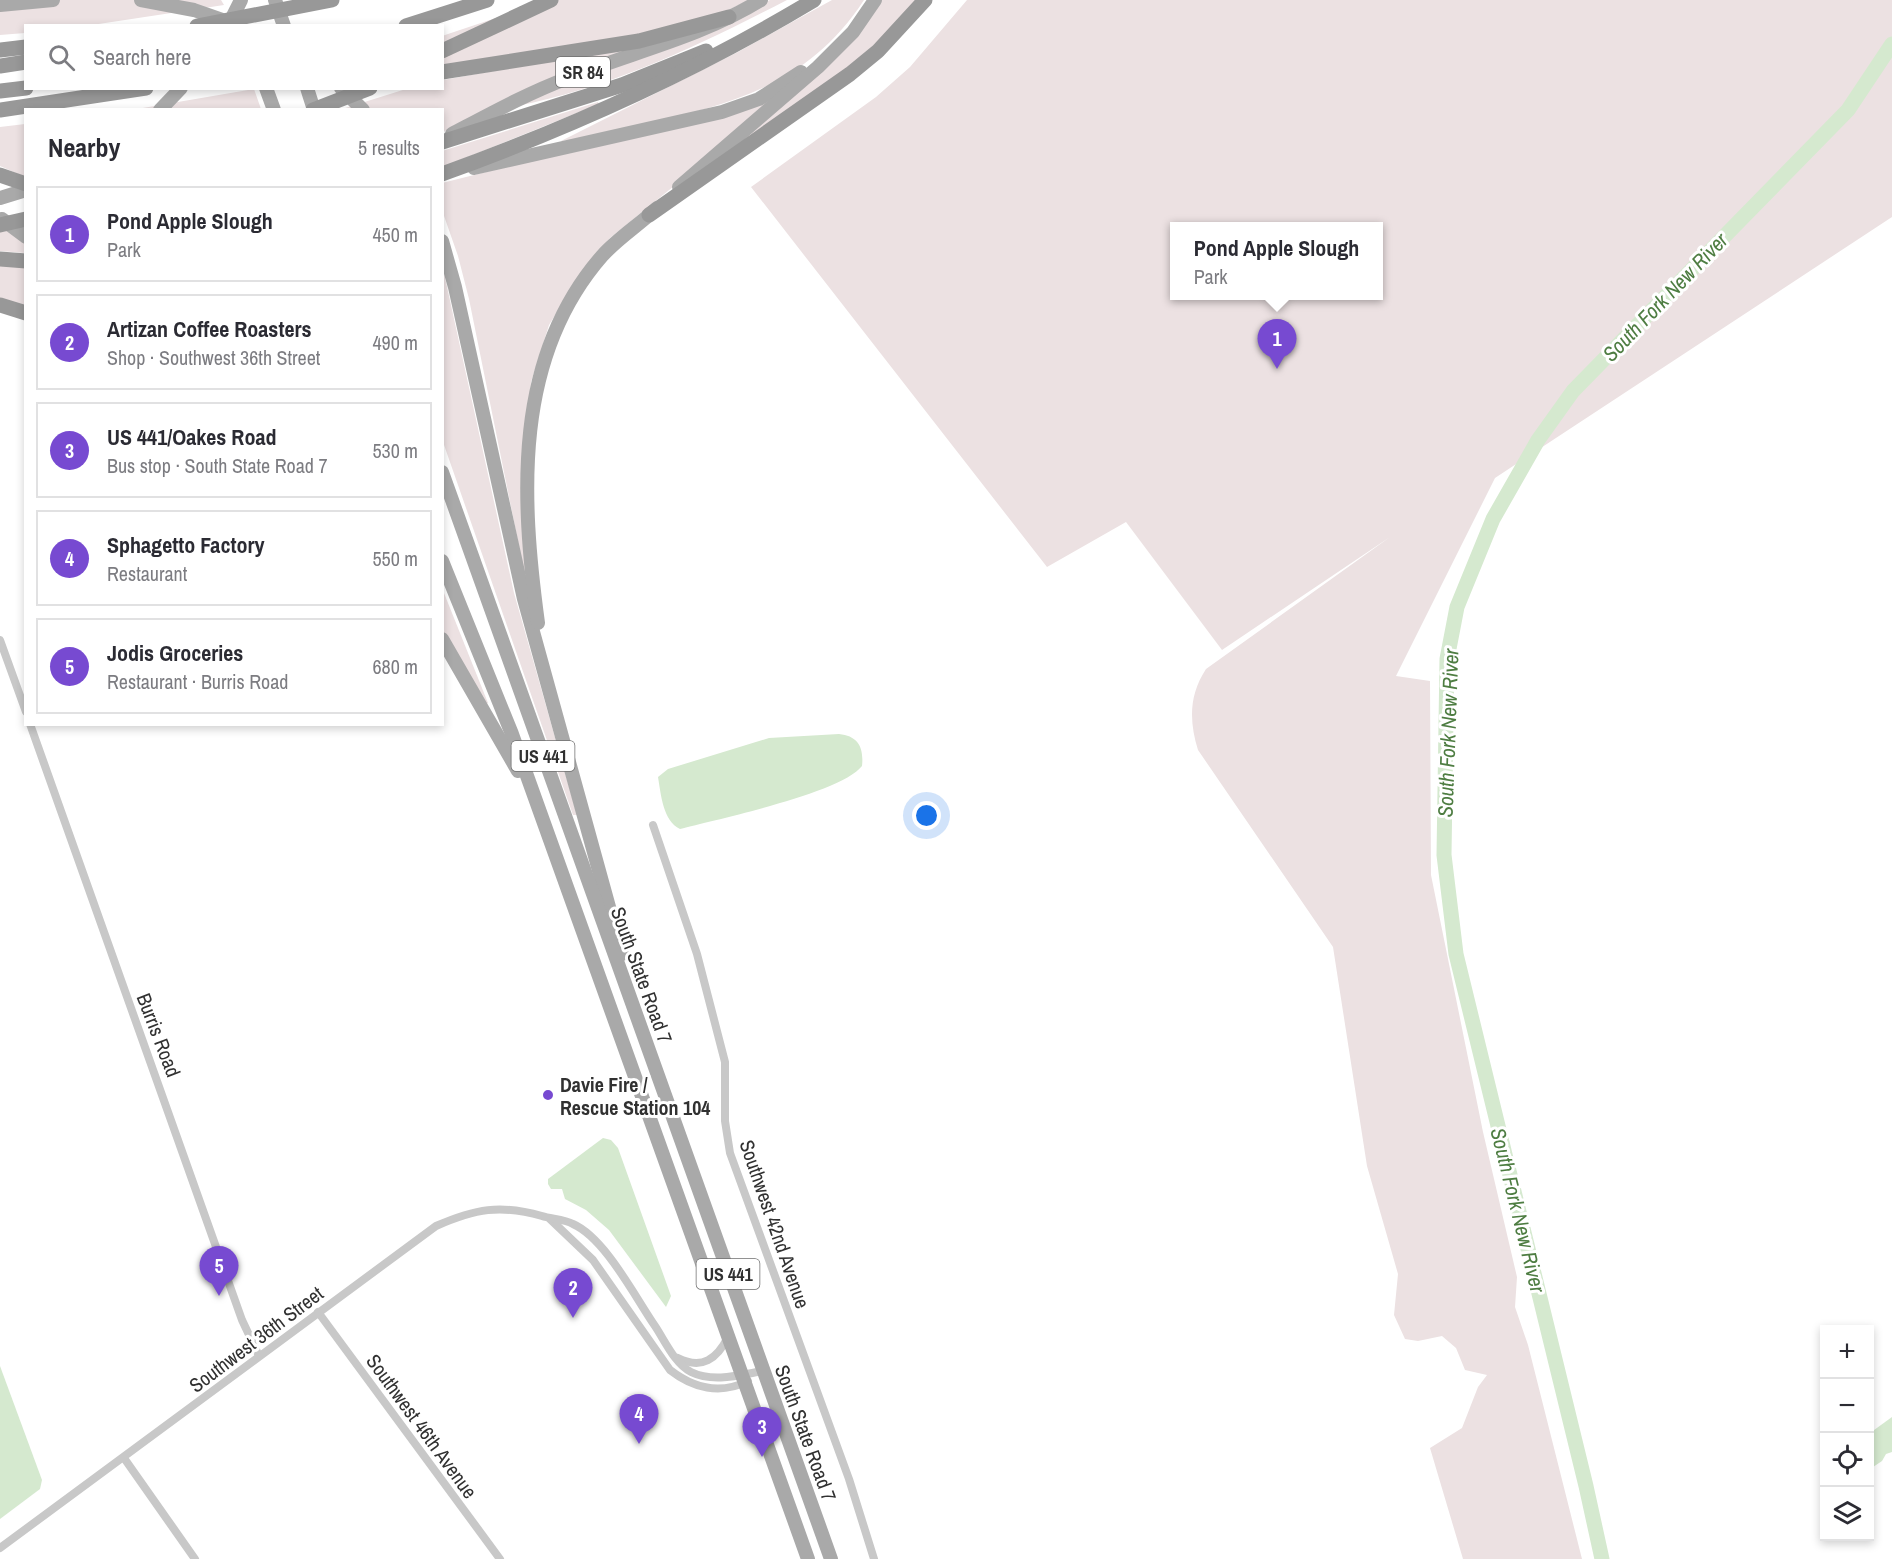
<!DOCTYPE html>
<html lang="en">
<head>
<meta charset="utf-8">
<style>
	body { margin:0; font-family:"Archivo Narrow",sans-serif; background:#f2f2f3; color:#2b2b33 }
	.controls { position:absolute; right:18px; bottom:18px; display:grid; overflow:hidden; border-radius:0px; box-shadow:0 3px 9px #0003 }
	.controls button { width:54px; height:54px; display:grid; place-items:center; padding:0; border:0; border-bottom:2px solid #e1e1e2; background:#fff; color:#2b2b33; font:30px sans-serif }
	.you { position:absolute; left:927px; top:816px; width:21px; height:21px; margin:-15px; border:4px solid #fff; border-radius:50%; background:#1a73e8; box-shadow:0 0 0 9px #1a73e833 }
	.badge { display:grid; place-items:center; width:39px; height:39px; border-radius:50%; background:#774ad1; color:#fff; font-size:20px; font-weight:700 }
	.pin { position:absolute; translate:-50% -50px; filter:drop-shadow(0 2px 3px #0008) }
	.pin::after { content:''; position:absolute; top:32px; width:21px; height:18px; background:inherit; clip-path:polygon(0 0,100% 0,50% 100%) }
	.popup { position:absolute; left:1170px; top:222px; width:213px; height:78px; box-sizing:border-box; display:grid; place-content:center; border-radius:0px; background:#fff; filter:drop-shadow(0 2px 4px #0005); font-size:20px; white-space:nowrap; color:#7c7c81 }
	.popup b { font-size:22px; color:#2b2b33 }
	.popup::after { content:''; position:absolute; left:50%; top:100%; margin-left:-12px; border:12px solid transparent; border-top-color:#fff }
	.list { margin:0; padding:0; list-style:none }
	h2 { display:flex; justify-content:space-between; align-items:center; height:78px; margin:0; padding:0 24px; font-size:26px }
	h2 small { font-size:20px; font-weight:400; color:#7c7c81 }
	.list li { display:grid; grid-template-columns:39px 1fr auto; gap:18px; align-items:center; box-sizing:border-box; height:96px; margin:0 12px 12px; padding:0 12px; border:2px solid #e1e1e2; border-radius:0px }
	.list b { display:block; font-size:22px; white-space:nowrap }
	.list p { margin:0; font-size:20px; white-space:nowrap; color:#7c7c81 }
	.list em { font-size:20px; font-style:normal; color:#7c7c81 }
	.icon { flex:none; width:33px; height:33px; fill:none; stroke:currentColor; stroke-width:2; stroke-linecap:round; stroke-linejoin:round }
	.map { position:relative; flex:none; width:1892px; height:1559px; overflow:hidden }
	.search { position:absolute; background:#fff; box-shadow:0 3px 9px #0003; left:24px; top:24px; width:420px; height:66px; display:flex; align-items:center; gap:15px; box-sizing:border-box; padding:0 21px; border-radius:0px; color:#7c7c81; font-size:22px }
	.panel { position:absolute; background:#fff; box-shadow:0 3px 9px #0003; left:24px; top:108px; width:420px; height:618px; border-radius:0px }
	.map>svg:first-child { display:block }
	.green { fill:#ece1e2; fill-rule:evenodd }
	.water { fill:#d5e9cf }
	.lines { fill:none; stroke-linecap:round; stroke-linejoin:round }
	.river { stroke:#d5e9cf; stroke-width:15 }
	.minor { stroke:#c8c8c8; stroke-width:8 }
	.primary { stroke:#a9a9a9; stroke-width:14 }
	.motorway { stroke:#989898; stroke-width:15 }
	.poi-dot { fill:#774ad1; stroke:#fff; stroke-width:2 }
	.labels { text-anchor:middle; dominant-baseline:central; stroke-width:6; stroke-linejoin:round; paint-order:stroke }
	.shield { fill:#fff; stroke:#6f6f6f; stroke-width:1.5 }
	.shield-label { font-size:18px; font-weight:bold; fill:#313131 }
	.street-label { font-size:20px; fill:#313131; stroke:#fff }
	.poi-label { font-size:20px; font-weight:bold; fill:#313131; stroke:#fff; text-anchor:start }
	.water-label { font-size:21px; font-style:italic; fill:#4e7d42; stroke:#fff }
</style>
</head>
<body>
<div class="map">
<svg width="1892" height="1559" viewBox="0 0 1892 1559">
	<rect width="100%" height="100%" fill="#fff"/>
	<g class="green">
		<path d="M0,0H221L224,5L92,25L26,26L25,33L0,35Z"/>
		<path d="M550,0H749L720,14L668,31L443,67L442,36Z"/>
		<path d="M770,0H787C700,45 613,87 517,106L518,103Z"/>
		<path d="M832,0H864C811,82 736,103 647,124C619,130 590,139 561,141L738,52Z"/>
		<path d="M879,0H919L857,62L723,155Z"/>
		<path d="M967,0H1892V217L1495,478L1396,676L1430,681L1431,875L1483,1132L1517,1277L1515,1307L1528,1345L1582,1559H1463L1430,1448L1462,1428L1478,1387L1487,1375L1465,1370L1456,1348L1442,1336L1418,1341L1405,1339L1394,1315L1398,1274L1367,1166L1333,947L1198,750C1189,721 1189,695 1206,669L1390,537L1222,650L1126,522L1047,567L751,187L876,97L910,67ZM1175,226H1379V296H1175Z"/>
		<path d="M627,47L629,52L443,132L442,110H339L406,89L442,88L443,80Z"/>
		<path d="M254,89L261,109L131,110Z"/>
		<path d="M784,89L679,182L610,238L580,274L549,325L531,382L525,457V576L469,299L458,256L443,213L442,183L609,141Z"/>
		<path d="M598,102L599,104L443,167L442,151Z"/>
		<path d="M25,124V177L0,166V127Z"/>
		<path d="M11,230L25,242V253L0,251V232Z"/>
		<path d="M0,263L25,265V309L0,300Z"/>
		<path d="M442,264L514,593L577,815H573L443,442Z"/>
		<path d="M442,588L488,703L486,704L443,634Z"/>
	</g>
	<g class="water">
		<path d="M839,734C858,736 864,747 862,766C841,793 718,819 680,829C663,821 661,795 658,777L668,769L769,738Z"/>
		<path d="M603,1138L611,1140L618,1148L671,1296L666,1307L609,1230L586,1210L565,1199L562,1189H551L548,1184V1179Z"/>
		<path d="M0,1366L42,1480L40,1489L0,1519Z"/>
		<path d="M1892,1417V1452L1886,1454L1882,1461L1870,1469V1433Z"/>
	</g>
	<g class="lines">
		<path class="river" d="M1602,1559L1586,1486L1456,954L1444,855L1447,659L1457,607L1493,519L1538,440L1573,391L1848,110L1892,44"/>
		<g class="minor">
			<path d="M0,640L26,712"/>
			<path d="M30,724L242,1320L259,1356"/>
			<path d="M653,825L697,954L725,1062V1121L730,1153L849,1479L874,1559"/>
			<path d="M550,1219L593,1260L670,1370C693,1388 720,1395 748,1381"/>
			<path d="M318,1312L500,1559"/>
			<path d="M678,1358C702,1370 717,1359 728,1337"/>
			<path d="M124,1458L195,1559"/>
			<path d="M0,1548L436,1226C475,1209 500,1204 542,1216C551,1219 564,1219 573,1224C605,1238 635,1297 655,1326C665,1341 675,1364 691,1372C713,1383 740,1375 763,1371"/>
		</g>
		<g class="primary">
			<path d="M141,0L194,10L240,26"/>
			<path d="M275,0L284,26"/>
			<path d="M0,5L53,0"/>
			<path d="M228,26L241,0"/>
			<path d="M266,88L274,110"/>
			<path d="M307,88L314,110"/>
			<path d="M341,88L363,110"/>
			<path d="M160,110L181,88"/>
			<path d="M452,134C490,114 528,93 568,78C633,52 701,37 761,0"/>
			<path d="M474,168L722,112L759,99L801,72"/>
			<path d="M679,187L818,67L853,32L875,0"/>
			<path d="M0,198L26,190"/>
			<path d="M2,219L26,237"/>
			<path d="M442,241L455,287L524,599L622,954"/>
			<path d="M442,472L831,1559"/>
			<path d="M442,561L512,734L808,1559"/>
			<path d="M538,623C521,497 513,358 602,256C618,238 639,225 657,208"/>
			<path d="M442,639L518,771"/>
		</g>
		<g class="motorway">
			<path d="M197,26L332,0"/>
			<path d="M406,26L487,0"/>
			<path d="M0,50L26,47"/>
			<path d="M442,51L551,0"/>
			<path d="M0,66L26,62"/>
			<path d="M442,72L639,41L729,17"/>
			<path d="M0,91L26,88"/>
			<path d="M0,110L146,88"/>
			<path d="M313,110L370,88"/>
			<path d="M442,142L622,85L706,51"/>
			<path d="M442,174C572,127 696,71 814,0"/>
			<path d="M0,175L26,184"/>
			<path d="M649,215L850,74L878,51L925,0"/>
			<path d="M0,225L26,219"/>
			<path d="M0,259L26,261"/>
			<path d="M0,305L26,313"/>
		</g>
	</g>
	<circle class="poi-dot" cx="548" cy="1095" r="6"/>
	<g class="labels">
		<g class="shield">
			<rect x="556" y="57" width="54" height="30" rx="4.5"/>
			<rect x="511.5" y="741" width="63" height="30" rx="4.5"/>
			<rect x="696.5" y="1259" width="63" height="30" rx="4.5"/>
		</g>
		<g class="shield-label">
			<text x="583" y="72">SR 84</text>
			<text x="543" y="756">US 441</text>
			<text x="728" y="1274">US 441</text>
		</g>
		<g class="street-label">
			<text transform="translate(642 975) rotate(70)">South State Road 7</text>
			<text transform="translate(159 1035) rotate(69)">Burris Road</text>
			<text transform="translate(775 1224) rotate(71)">Southwest 42nd Avenue</text>
			<text transform="translate(256 1339) rotate(-37)">Southwest 36th Street</text>
			<text transform="translate(422 1426) rotate(54)">Southwest 46th Avenue</text>
			<text transform="translate(806 1433) rotate(70)">South State Road 7</text>
		</g>
		<g class="poi-label">
			<text x="560" y="1084">Davie Fire /<tspan x="560" dy="23">Rescue Station 104</tspan></text>
		</g>
		<g class="water-label">
			<text transform="translate(1665 297) rotate(-46)">South Fork New River</text>
			<text transform="translate(1448 733) rotate(-88)">South Fork New River</text>
			<text transform="translate(1518 1210) rotate(76)">South Fork New River</text>
		</g>
	</g>
</svg>
<div class="controls">
<button>+</button>
<button>−</button>
<button><svg class="icon" aria-label="locate" viewBox="0 0 24 24"><circle cx="12" cy="12" r="6"/><path d="M12 2v4M12 18v4M2 12h4M18 12h4"/></svg></button>
<button><svg class="icon" aria-label="layers" viewBox="0 0 24 24"><path d="M12 4l9 5-9 5-9-5zM3 14l9 5 9-5"/></svg></button>
</div>
<div class="you"></div>
<div class="pin badge" style="left:1277px;top:369px">1</div>
<div class="popup"><b>Pond Apple Slough</b>Park</div>
<div class="pin badge" style="left:573px;top:1318px">2</div>
<div class="pin badge" style="left:762px;top:1457px">3</div>
<div class="pin badge" style="left:639px;top:1444px">4</div>
<div class="pin badge" style="left:219px;top:1296px">5</div>
<div class="search"><svg class="icon" aria-label="search" viewBox="0 0 24 24"><circle cx="10" cy="10" r="6"/><path d="M15 15l6 6"/></svg>Search here</div>
<section class="panel">
<h2>Nearby<small>5 results</small></h2>
<ul class="list">
<li><span class="badge">1</span><div><b>Pond Apple Slough</b><p>Park</p></div><em>450 m</em></li>
<li><span class="badge">2</span><div><b>Artizan Coffee Roasters</b><p>Shop · Southwest 36th Street</p></div><em>490 m</em></li>
<li><span class="badge">3</span><div><b>US 441/Oakes Road</b><p>Bus stop · South State Road 7</p></div><em>530 m</em></li>
<li><span class="badge">4</span><div><b>Sphagetto Factory</b><p>Restaurant</p></div><em>550 m</em></li>
<li><span class="badge">5</span><div><b>Jodis Groceries</b><p>Restaurant · Burris Road</p></div><em>680 m</em></li>
</ul>
</section>
</div>
</body>
</html>
